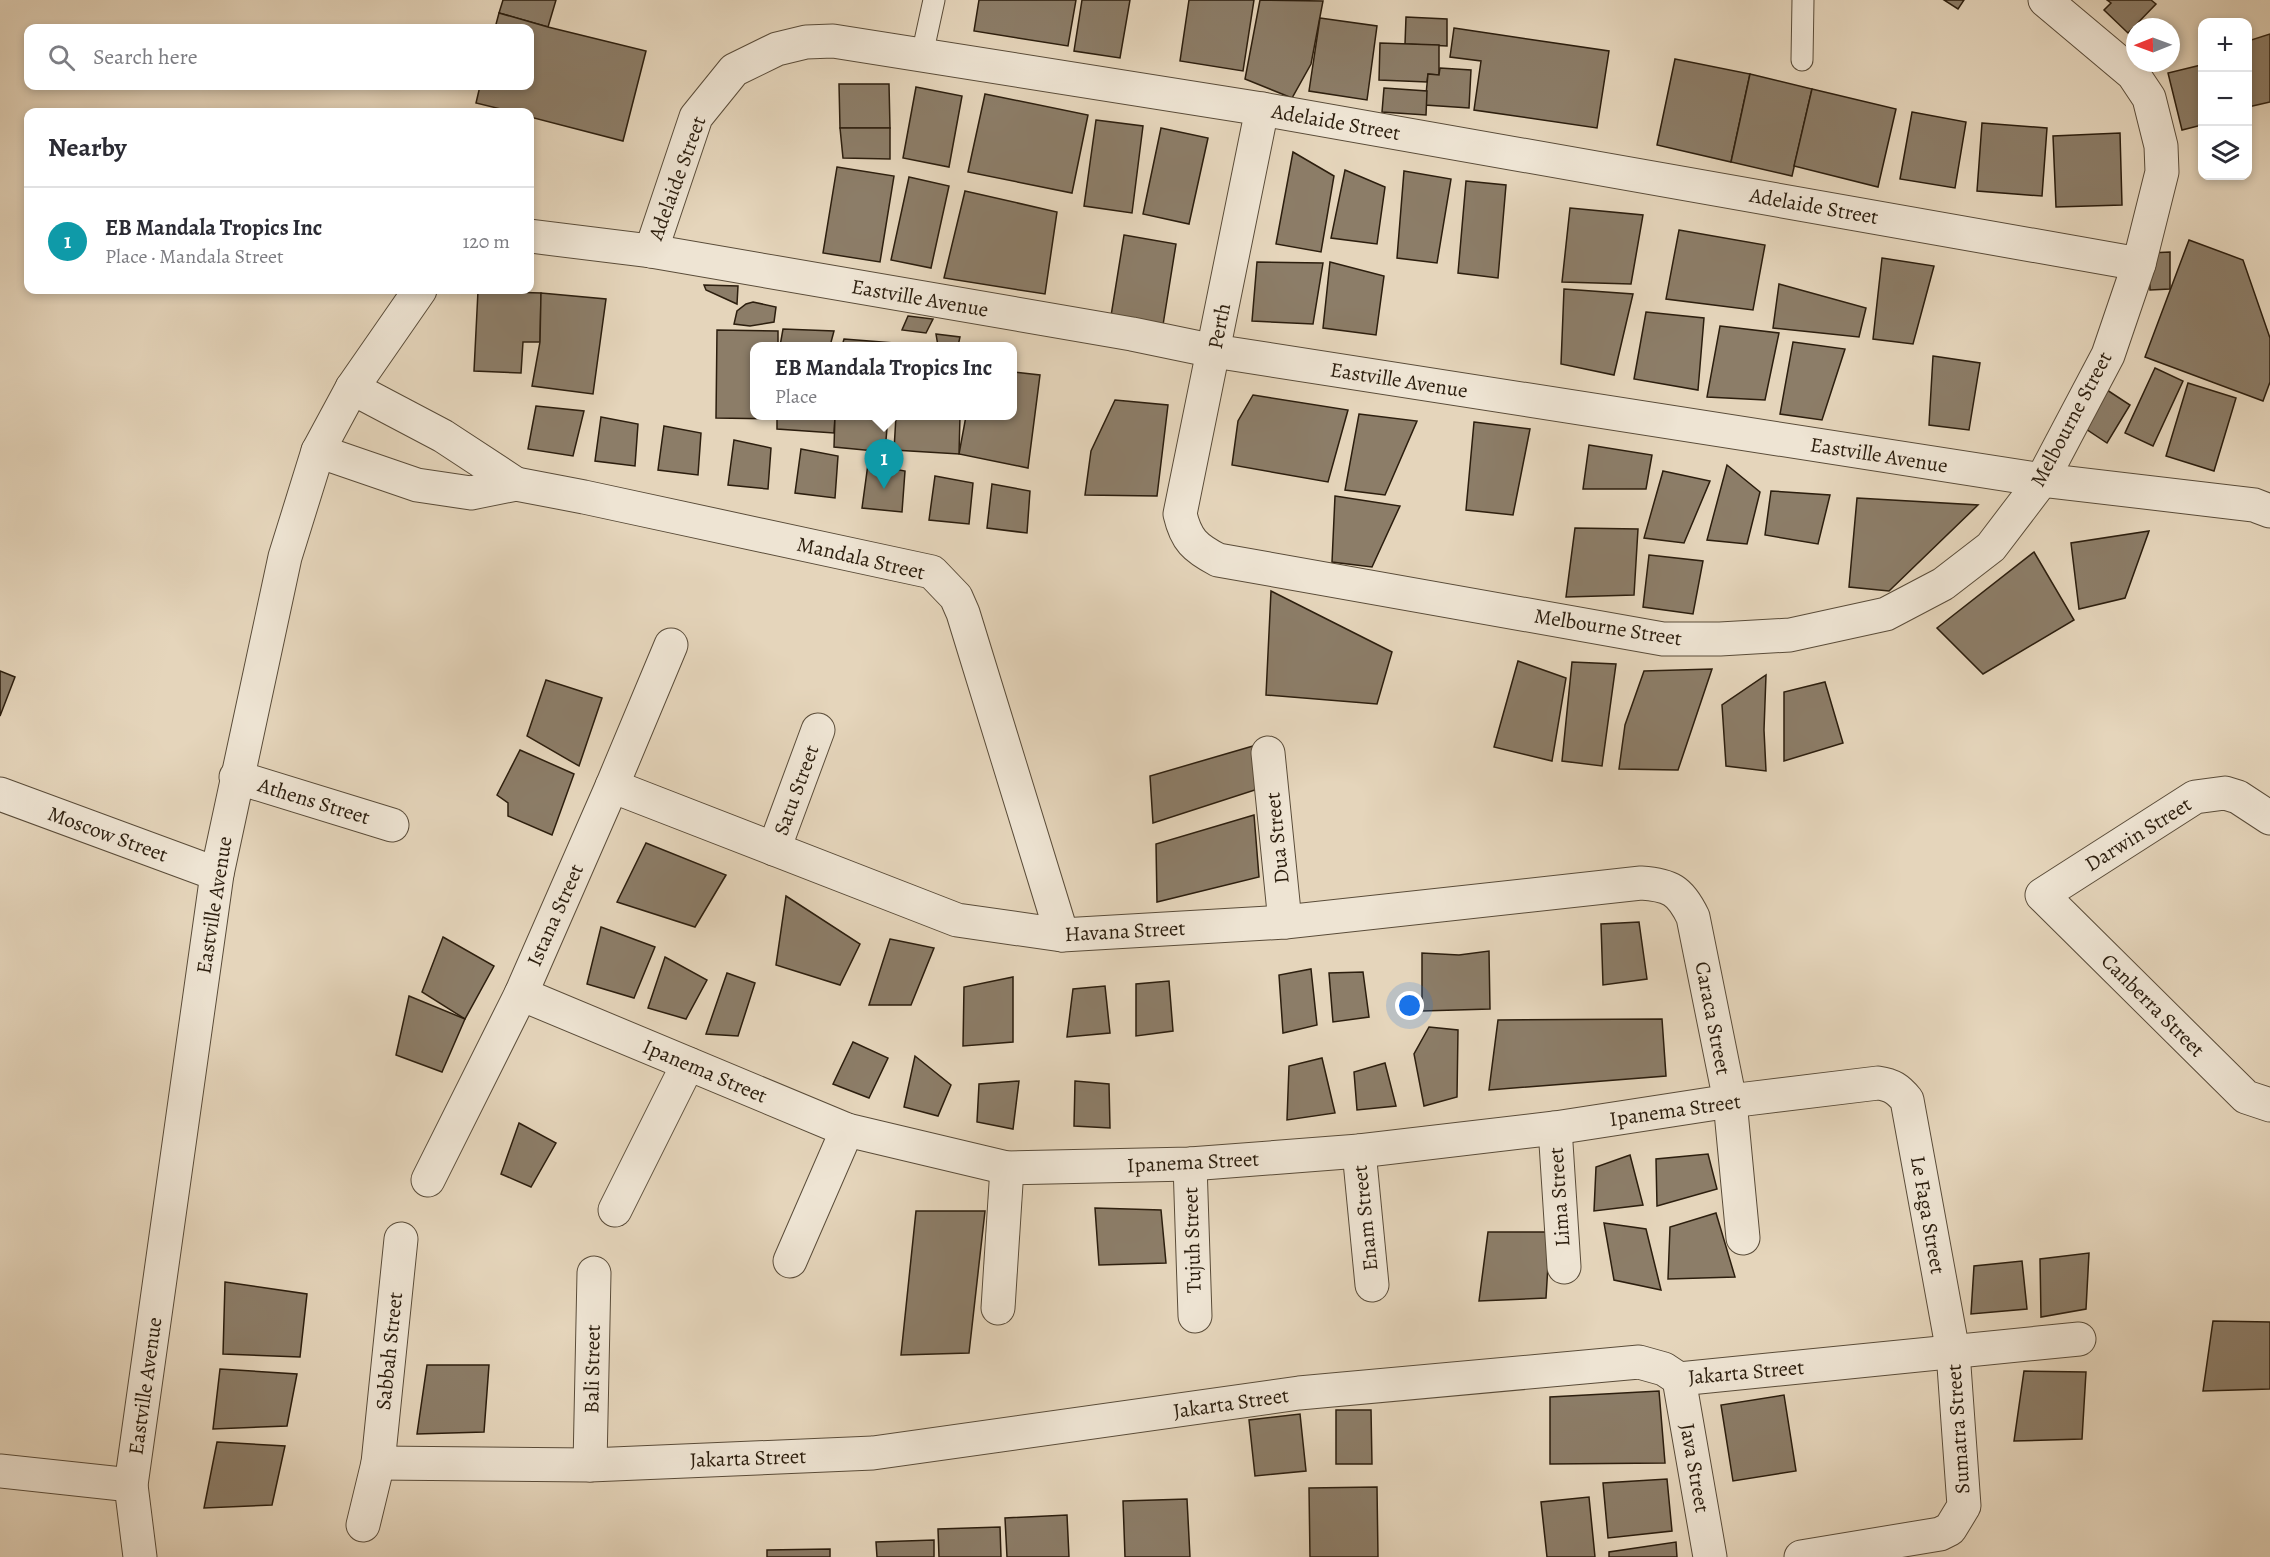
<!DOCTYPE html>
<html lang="en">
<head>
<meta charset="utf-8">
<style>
	body { margin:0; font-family:Alegreya,serif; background:#f2f2f3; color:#2b2b33 }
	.controls { position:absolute; right:18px; top:18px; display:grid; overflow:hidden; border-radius:12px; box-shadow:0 3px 9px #0003 }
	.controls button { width:54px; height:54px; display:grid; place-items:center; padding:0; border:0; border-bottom:2px solid #e1e1e2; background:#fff; color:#2b2b33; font:30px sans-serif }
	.compass { position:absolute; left:2126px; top:18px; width:54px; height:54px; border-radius:50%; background:#fff; box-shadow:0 3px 9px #0003; rotate:269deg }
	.you { position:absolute; left:1410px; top:1006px; width:21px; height:21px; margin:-15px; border:4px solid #fff; border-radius:50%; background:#1a73e8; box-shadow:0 0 0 9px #1a73e833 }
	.badge { display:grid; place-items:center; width:39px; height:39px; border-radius:50%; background:#8f2418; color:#fff; font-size:20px; font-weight:700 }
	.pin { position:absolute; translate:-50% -50px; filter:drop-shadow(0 2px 3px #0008) }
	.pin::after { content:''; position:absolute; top:32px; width:21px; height:18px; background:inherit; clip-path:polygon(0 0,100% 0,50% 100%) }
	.popup { position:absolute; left:750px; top:342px; width:267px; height:78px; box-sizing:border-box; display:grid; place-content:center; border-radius:12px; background:#fff; filter:drop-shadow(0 2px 4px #0005); font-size:20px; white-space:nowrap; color:#7c7c81 }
	.popup b { font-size:22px; color:#2b2b33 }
	.popup::after { content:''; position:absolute; left:50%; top:100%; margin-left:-12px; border:12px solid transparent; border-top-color:#fff }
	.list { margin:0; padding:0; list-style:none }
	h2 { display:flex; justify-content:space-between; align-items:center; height:78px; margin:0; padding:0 24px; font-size:26px }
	h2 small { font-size:20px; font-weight:400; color:#7c7c81 }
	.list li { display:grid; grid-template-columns:39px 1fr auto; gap:18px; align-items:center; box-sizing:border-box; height:108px; padding:0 24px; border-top:2px solid #e1e1e2 }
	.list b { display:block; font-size:22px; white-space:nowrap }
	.list p { margin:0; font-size:20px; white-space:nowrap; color:#7c7c81 }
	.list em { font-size:20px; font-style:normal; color:#7c7c81 }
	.icon { flex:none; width:33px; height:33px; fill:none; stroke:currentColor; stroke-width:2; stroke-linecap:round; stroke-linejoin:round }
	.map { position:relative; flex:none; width:2270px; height:1557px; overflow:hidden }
	.search { position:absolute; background:#fff; box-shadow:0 3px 9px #0003; left:24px; top:24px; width:510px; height:66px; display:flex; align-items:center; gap:15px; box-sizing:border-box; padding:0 21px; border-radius:12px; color:#7c7c81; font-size:22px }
	.panel { position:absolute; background:#fff; box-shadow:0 3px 9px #0003; left:24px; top:108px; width:510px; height:186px; border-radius:12px }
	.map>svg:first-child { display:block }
	.building { fill:#8c7d68; stroke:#2c1e0e; stroke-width:1.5 }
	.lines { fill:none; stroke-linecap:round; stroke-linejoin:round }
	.service-casing { stroke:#5a4c39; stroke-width:23 }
	.minor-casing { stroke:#5a4c39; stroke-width:35 }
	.tertiary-casing { stroke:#5a4c39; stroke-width:35 }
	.service { stroke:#eee4d3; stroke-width:21 }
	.minor { stroke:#eee4d3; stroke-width:33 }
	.tertiary { stroke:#eee4d3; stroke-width:33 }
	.labels { text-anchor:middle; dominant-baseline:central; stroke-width:5; stroke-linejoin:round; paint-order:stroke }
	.street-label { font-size:21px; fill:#2c1e0e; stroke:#eee4d3 }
</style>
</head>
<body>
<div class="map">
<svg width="2270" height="1557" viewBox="0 0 2270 1557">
	<rect width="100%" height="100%" fill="#e5d5bb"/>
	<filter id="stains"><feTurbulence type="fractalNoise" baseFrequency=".00333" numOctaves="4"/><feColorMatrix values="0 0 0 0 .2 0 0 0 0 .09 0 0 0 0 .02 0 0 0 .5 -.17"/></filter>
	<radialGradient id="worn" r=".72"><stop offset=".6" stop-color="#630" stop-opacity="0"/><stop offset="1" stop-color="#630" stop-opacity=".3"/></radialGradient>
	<g class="building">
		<path d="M503,0H556L548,27L499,13Z"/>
		<path d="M979,0H1076L1068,46L974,31Z"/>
		<path d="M1082,0H1130L1120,58L1074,51Z"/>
		<path d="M1189,0H1254L1243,71L1180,61Z"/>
		<path d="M1260,0L1323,1L1311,64L1292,98L1245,79Z"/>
		<path d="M1944,0H1964L1958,9Z"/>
		<path d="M2107,0H2151L2156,4L2128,33L2104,10L2111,3Z"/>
		<path d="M499,13L548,27L646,51L623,141L530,117V112H513L476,103L480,86H530V28H495Z"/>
		<path d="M1406,17L1447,19V46L1405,44Z"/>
		<path d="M1320,18L1377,26L1367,100L1309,91Z"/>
		<path d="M1454,28L1609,51L1597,128L1474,110L1481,61L1450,57Z"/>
		<path d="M2270,34V102L2248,107V41Z"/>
		<path d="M1380,43L1439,45V75L1428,74L1427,82L1379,80Z"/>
		<path d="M1675,59L1750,74L1731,162L1657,145Z"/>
		<path d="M2201,65L2202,125L2182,130L2168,73Z"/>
		<path d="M1440,68L1471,70L1469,108L1425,105L1428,74L1439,75Z"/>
		<path d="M1750,74L1812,89L1792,176L1731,162Z"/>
		<path d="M839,84H889L890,128H840Z"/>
		<path d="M916,87L962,96L949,167L903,158Z"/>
		<path d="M1384,88L1427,91L1426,115L1382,112Z"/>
		<path d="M1812,89L1896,109L1878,187L1794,166Z"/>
		<path d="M985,94L1088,115L1072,193L968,172Z"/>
		<path d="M1912,112L1966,122L1955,188L1900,179Z"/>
		<path d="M1096,120L1143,126L1132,213L1084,206Z"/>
		<path d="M1982,123L2047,128L2042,196L1977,191Z"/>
		<path d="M840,128H890V159L843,158Z"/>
		<path d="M1161,128L1208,138L1189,224L1143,214Z"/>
		<path d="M2120,133L2122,205L2056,207L2053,136Z"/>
		<path d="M1293,152L1334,176L1321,252L1276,244Z"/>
		<path d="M837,167L894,176L880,262L823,253Z"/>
		<path d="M1345,170L1385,187L1377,244L1331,238Z"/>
		<path d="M1404,171L1451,179L1437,263L1397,258Z"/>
		<path d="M909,177L949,186L931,268L891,260Z"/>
		<path d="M1466,181L1506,185L1498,278L1458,273Z"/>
		<path d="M965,191L1057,212L1045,294L944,278Z"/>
		<path d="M1570,208L1643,215L1631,284L1562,282Z"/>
		<path d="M1679,230L1765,245L1753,310L1666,299Z"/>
		<path d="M1124,235L1176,244L1163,325L1111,316Z"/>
		<path d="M2189,240L2243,260L2270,338V382L2263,401L2145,357Z"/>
		<path d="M2170,252V289L2150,290L2149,253Z"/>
		<path d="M1882,258L1934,266L1913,344L1873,339Z"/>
		<path d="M1257,262L1323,263L1313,324L1252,321Z"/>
		<path d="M1330,262L1384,276L1376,335L1323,328Z"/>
		<path d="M1779,284L1866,308L1859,337L1773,328Z"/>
		<path d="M704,285L738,286L737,304L706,290Z"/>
		<path d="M1564,289L1633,294L1614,375L1561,364Z"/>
		<path d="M478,291L541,293L540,342H523L521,373L474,371Z"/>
		<path d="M541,293L606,299L593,394L532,386L540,342Z"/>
		<path d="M753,302L776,307L774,322L750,326L734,324L737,311L746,304Z"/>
		<path d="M1646,312L1704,318L1698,390L1634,379Z"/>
		<path d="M908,316L933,319L926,333L902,330Z"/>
		<path d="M1720,326L1779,333L1765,400L1707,397Z"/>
		<path d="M783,329L834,331L830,346H780Z"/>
		<path d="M717,330L778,331V346H755V416H777L776,419L716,418Z"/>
		<path d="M936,334L960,337L958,346H938Z"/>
		<path d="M844,339L894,343V346H842Z"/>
		<path d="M1793,342L1845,349L1822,420L1780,414Z"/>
		<path d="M1933,356L1980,363L1969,430L1929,425Z"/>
		<path d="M2155,368L2183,381L2153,446L2125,433Z"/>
		<path d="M1013,372L1040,375L1028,468L959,454L966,416H1013Z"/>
		<path d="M2188,383L2236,398L2214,471L2166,456Z"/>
		<path d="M2107,390L2130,405L2107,443L2083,427Z"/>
		<path d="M1253,395L1348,410L1328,482L1232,465L1238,421Z"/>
		<path d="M1115,400L1168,405L1157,496L1085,495L1091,451Z"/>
		<path d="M536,406L584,411L573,456L528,449Z"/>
		<path d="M1359,414L1417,421L1385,495L1345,490Z"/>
		<path d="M777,416H835L834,433L777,429Z"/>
		<path d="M835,416H888L885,452L834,447Z"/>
		<path d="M896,416H960L959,454L894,450Z"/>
		<path d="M601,417L638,424L635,466L595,461Z"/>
		<path d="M1474,422L1530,429L1513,515L1466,510Z"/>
		<path d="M664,426L701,433L698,475L658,470Z"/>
		<path d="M734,440L771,448L768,489L728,485Z"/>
		<path d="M1589,445L1652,455L1646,489H1583Z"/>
		<path d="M801,449L838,456L835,498L795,493Z"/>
		<path d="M868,464L905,471L902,512L862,508Z"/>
		<path d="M1727,465L1760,492L1747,544L1707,540Z"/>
		<path d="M1663,471L1710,481L1684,543L1644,538Z"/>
		<path d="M935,476L973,483L969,524L929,520Z"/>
		<path d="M992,484L1030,491L1027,533L987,528Z"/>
		<path d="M1771,491L1830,495L1818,544L1765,535Z"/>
		<path d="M1335,496L1400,506L1372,567L1332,562Z"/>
		<path d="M1857,498L1978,505L1889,591L1849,587Z"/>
		<path d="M1575,528L1638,529L1634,595L1566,597Z"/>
		<path d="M2149,531L2125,598L2079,609L2071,543Z"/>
		<path d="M2034,552L2074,620L1983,674L1937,628Z"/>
		<path d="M1649,555L1703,561L1693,614L1643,607Z"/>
		<path d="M1271,591L1392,652L1377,704L1266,695Z"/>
		<path d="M1518,661L1566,678L1552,761L1494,747Z"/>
		<path d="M1572,662L1616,664L1602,766L1562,761Z"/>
		<path d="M1712,669L1678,770L1619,769L1625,725L1644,671Z"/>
		<path d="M0,671L15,677L0,716Z"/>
		<path d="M1766,675L1764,730L1766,771L1726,766L1722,705Z"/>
		<path d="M546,680L602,698L579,766L527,736Z"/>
		<path d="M1825,682L1843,743L1784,761V692Z"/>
		<path d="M1253,746L1261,788L1153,823L1150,776Z"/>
		<path d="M520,750L574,774L552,835L508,816V803L497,795Z"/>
		<path d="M1254,815L1259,877L1157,902L1156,844Z"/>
		<path d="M646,843L726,875L695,927L617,902Z"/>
		<path d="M786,896L860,944L840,985L776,965Z"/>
		<path d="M1639,922L1647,979L1603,985L1601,924Z"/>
		<path d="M601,927L655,947L634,998L587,984Z"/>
		<path d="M443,937L494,966L465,1019L422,992Z"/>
		<path d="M890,939L934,948L911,1005H869Z"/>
		<path d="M1489,951L1490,1009L1422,1011V953L1459,955Z"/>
		<path d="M665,957L707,980L686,1019L648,1008Z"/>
		<path d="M1311,969L1317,1025L1283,1033L1279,975Z"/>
		<path d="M1363,972L1369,1017L1333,1022L1329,973Z"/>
		<path d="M727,973L755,983L738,1036L706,1034Z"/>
		<path d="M1013,977V1042L963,1046L964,987Z"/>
		<path d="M1169,981L1173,1031L1136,1036V984Z"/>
		<path d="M1105,986L1110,1033L1067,1037L1073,989Z"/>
		<path d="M409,996L465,1019L442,1072L396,1055Z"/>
		<path d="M1662,1019L1666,1076L1489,1090L1498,1020Z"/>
		<path d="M1429,1027L1458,1030L1457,1097L1424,1106L1414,1054Z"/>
		<path d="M853,1042L888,1058L869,1098L833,1084Z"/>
		<path d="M915,1056L951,1085L938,1116L904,1107Z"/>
		<path d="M1322,1058L1335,1113L1287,1120L1289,1066Z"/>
		<path d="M1385,1063L1396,1106L1357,1110L1354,1072Z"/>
		<path d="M1019,1081L1013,1129L977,1122L979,1084Z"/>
		<path d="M1075,1081L1109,1084L1110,1128L1074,1126Z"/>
		<path d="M519,1123L556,1143L531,1187L501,1174Z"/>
		<path d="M1708,1154L1717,1189L1657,1206L1656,1159Z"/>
		<path d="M1630,1155L1643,1205L1594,1211L1596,1167Z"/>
		<path d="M1095,1208L1161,1210L1166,1263L1099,1265Z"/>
		<path d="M916,1211H985L969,1353L901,1355Z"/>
		<path d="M1716,1213L1735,1277L1668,1279L1670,1227Z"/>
		<path d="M1604,1223L1646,1229L1661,1290L1614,1280Z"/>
		<path d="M1488,1232H1550L1546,1298L1479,1301Z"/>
		<path d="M2089,1253L2086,1309L2041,1317L2040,1259Z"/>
		<path d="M2022,1261L2027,1309L1971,1314L1974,1266Z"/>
		<path d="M225,1282L307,1294L300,1357L223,1354Z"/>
		<path d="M2213,1321L2270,1322V1389L2203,1391Z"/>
		<path d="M427,1365H489L484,1432L417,1434Z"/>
		<path d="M220,1369L297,1374L287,1426L213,1429Z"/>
		<path d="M2024,1371L2086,1372L2082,1439L2014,1441Z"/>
		<path d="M1659,1391L1665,1463L1550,1464V1397Z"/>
		<path d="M1784,1395L1796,1471L1733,1481L1721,1405Z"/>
		<path d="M1336,1410H1371L1372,1464H1336Z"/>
		<path d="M1300,1414L1306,1471L1255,1476L1249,1420Z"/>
		<path d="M217,1442L285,1446L272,1505L204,1508Z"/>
		<path d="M1667,1479L1672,1531L1608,1538L1603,1483Z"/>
		<path d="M1377,1487L1378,1557H1310L1309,1488Z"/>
		<path d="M1589,1497L1595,1557H1547L1541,1502Z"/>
		<path d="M1187,1499L1190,1557H1125L1123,1501Z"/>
		<path d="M1067,1515L1069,1557H1007L1005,1518Z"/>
		<path d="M1000,1527L1001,1557H939L938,1529Z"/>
		<path d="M934,1540V1557H877L876,1542Z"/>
		<path d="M1676,1542L1677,1557H1609V1552Z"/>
		<path d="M830,1549V1557H767V1550Z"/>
	</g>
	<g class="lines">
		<defs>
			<g id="service">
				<path d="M922,55L934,0"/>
				<path d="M1802,60L1803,0"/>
			</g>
			<g id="minor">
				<path d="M1262,109L1180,514C1186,540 1195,548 1218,560L1663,639H1720L1790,635L1886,614L1943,584L1991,547L2042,480L2108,355L2139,264L2162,172L2161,146L2149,98L2133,74L2045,0"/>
				<path d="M651,251L696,117L734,70L777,49L806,42L833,41L1262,109L2139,264"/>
				<path d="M352,388L443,436L516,484"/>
				<path d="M318,451L417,485L471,493L516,484L584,497L932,572L956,597L963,613L1062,935"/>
				<path d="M1268,753L1285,922"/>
				<path d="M236,777L392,825"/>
				<path d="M612,786L957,920L1062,935L1285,922L1641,883C1670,885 1680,890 1693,917L1730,1101L1743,1238"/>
				<path d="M0,794L217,874"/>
				<path d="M2270,818L2238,797L2225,793L2195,797L2042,895L2246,1097L2270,1105"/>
				<path d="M774,849L818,730"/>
				<path d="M521,994L847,1130L1007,1168L1190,1164L1359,1151L1555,1128L1730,1101L1878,1083C1892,1085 1898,1089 1907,1100L1953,1352L1964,1506L1950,1529L1940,1534L1801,1557"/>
				<path d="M1555,1128L1564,1267"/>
				<path d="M1359,1151L1372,1285"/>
				<path d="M1190,1164L1195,1316"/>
				<path d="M428,1180L521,994L612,786L671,645"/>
				<path d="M615,1210L688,1064"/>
				<path d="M790,1261L847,1130"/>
				<path d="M998,1308L1007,1168"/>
				<path d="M1679,1379L1710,1557"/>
				<path d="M378,1463L590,1465L873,1453L1299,1393L1639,1362L1664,1369L1679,1379L2079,1339"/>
				<path d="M590,1465L594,1273"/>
				<path d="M0,1471L131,1485"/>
				<path d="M363,1525L378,1463L401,1239"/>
			</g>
			<g id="tertiary">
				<path d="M530,236L651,251L1132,334L1214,351L2042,480L2254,505L2270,511"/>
				<path d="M140,1557L131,1485L217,874L285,557L318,451L352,388L420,290"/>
			</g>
		</defs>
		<use href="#service" class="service-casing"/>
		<use href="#minor" class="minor-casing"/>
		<use href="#tertiary" class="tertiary-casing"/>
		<use href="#service" class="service"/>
		<use href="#minor" class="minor"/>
		<use href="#tertiary" class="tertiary"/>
	</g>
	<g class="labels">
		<g class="street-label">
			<text transform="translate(1336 122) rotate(10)">Adelaide Street</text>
			<text transform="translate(677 178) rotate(-70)">Adelaide Street</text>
			<text transform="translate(1814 206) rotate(10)">Adelaide Street</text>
			<text transform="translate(920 298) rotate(10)">Eastville Avenue</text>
			<text transform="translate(1219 326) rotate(-79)">Perth</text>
			<text transform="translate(1399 380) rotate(9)">Eastville Avenue</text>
			<text transform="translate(2071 419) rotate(-62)">Melbourne Street</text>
			<text transform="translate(1879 455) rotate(9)">Eastville Avenue</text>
			<text transform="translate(861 558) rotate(13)">Mandala Street</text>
			<text transform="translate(1608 627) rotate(9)">Melbourne Street</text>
			<text transform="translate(796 790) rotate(-70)">Satu Street</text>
			<text transform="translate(314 801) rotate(17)">Athens Street</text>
			<text transform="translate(108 834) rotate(20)">Moscow Street</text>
			<text transform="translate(2138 834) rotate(-32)">Darwin Street</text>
			<text transform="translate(1277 838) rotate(-96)">Dua Street</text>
			<text transform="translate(214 905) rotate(-81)">Eastville Avenue</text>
			<text transform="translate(555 915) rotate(-66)">Istana Street</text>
			<text transform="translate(1125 931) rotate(-3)">Havana Street</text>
			<text transform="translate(2153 1005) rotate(45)">Canberra Street</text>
			<text transform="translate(1713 1018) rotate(79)">Caraca Street</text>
			<text transform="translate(705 1071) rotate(23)">Ipanema Street</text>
			<text transform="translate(1675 1110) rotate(-8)">Ipanema Street</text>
			<text transform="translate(1193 1162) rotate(-3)">Ipanema Street</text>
			<text transform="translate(1559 1197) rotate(-94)">Lima Street</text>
			<text transform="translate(1928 1215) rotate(80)">Le Faga Street</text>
			<text transform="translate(1365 1218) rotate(-96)">Enam Street</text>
			<text transform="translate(1192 1240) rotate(-92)">Tujuh Street</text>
			<text transform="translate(389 1351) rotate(-84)">Sabbah Street</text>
			<text transform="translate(592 1369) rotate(-89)">Bali Street</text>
			<text transform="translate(1746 1372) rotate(-5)">Jakarta Street</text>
			<text transform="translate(145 1386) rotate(-82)">Eastville Avenue</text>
			<text transform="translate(1231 1403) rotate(-8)">Jakarta Street</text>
			<text transform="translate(1958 1429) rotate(-94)">Sumatra Street</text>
			<text transform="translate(748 1458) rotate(-2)">Jakarta Street</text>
			<text transform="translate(1695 1468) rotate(80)">Java Street</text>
		</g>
	</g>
	<rect width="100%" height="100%" filter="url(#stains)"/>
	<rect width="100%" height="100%" fill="url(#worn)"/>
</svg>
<div class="controls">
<button>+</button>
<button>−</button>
<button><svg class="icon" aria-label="layers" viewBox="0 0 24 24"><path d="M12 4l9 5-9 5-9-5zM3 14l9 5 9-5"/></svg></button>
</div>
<svg class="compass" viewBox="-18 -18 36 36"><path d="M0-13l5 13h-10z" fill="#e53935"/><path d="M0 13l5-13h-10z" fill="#7c7c81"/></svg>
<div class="you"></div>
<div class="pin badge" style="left:884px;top:489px;background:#0f9aa8">1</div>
<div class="popup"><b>EB Mandala Tropics Inc</b>Place</div>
<div class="search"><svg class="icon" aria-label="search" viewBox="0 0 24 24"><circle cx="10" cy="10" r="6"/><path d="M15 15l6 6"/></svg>Search here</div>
<section class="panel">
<h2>Nearby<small></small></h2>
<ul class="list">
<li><span class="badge" style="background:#0f9aa8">1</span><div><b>EB Mandala Tropics Inc</b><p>Place · Mandala Street</p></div><em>120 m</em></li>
</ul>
</section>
</div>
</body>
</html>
